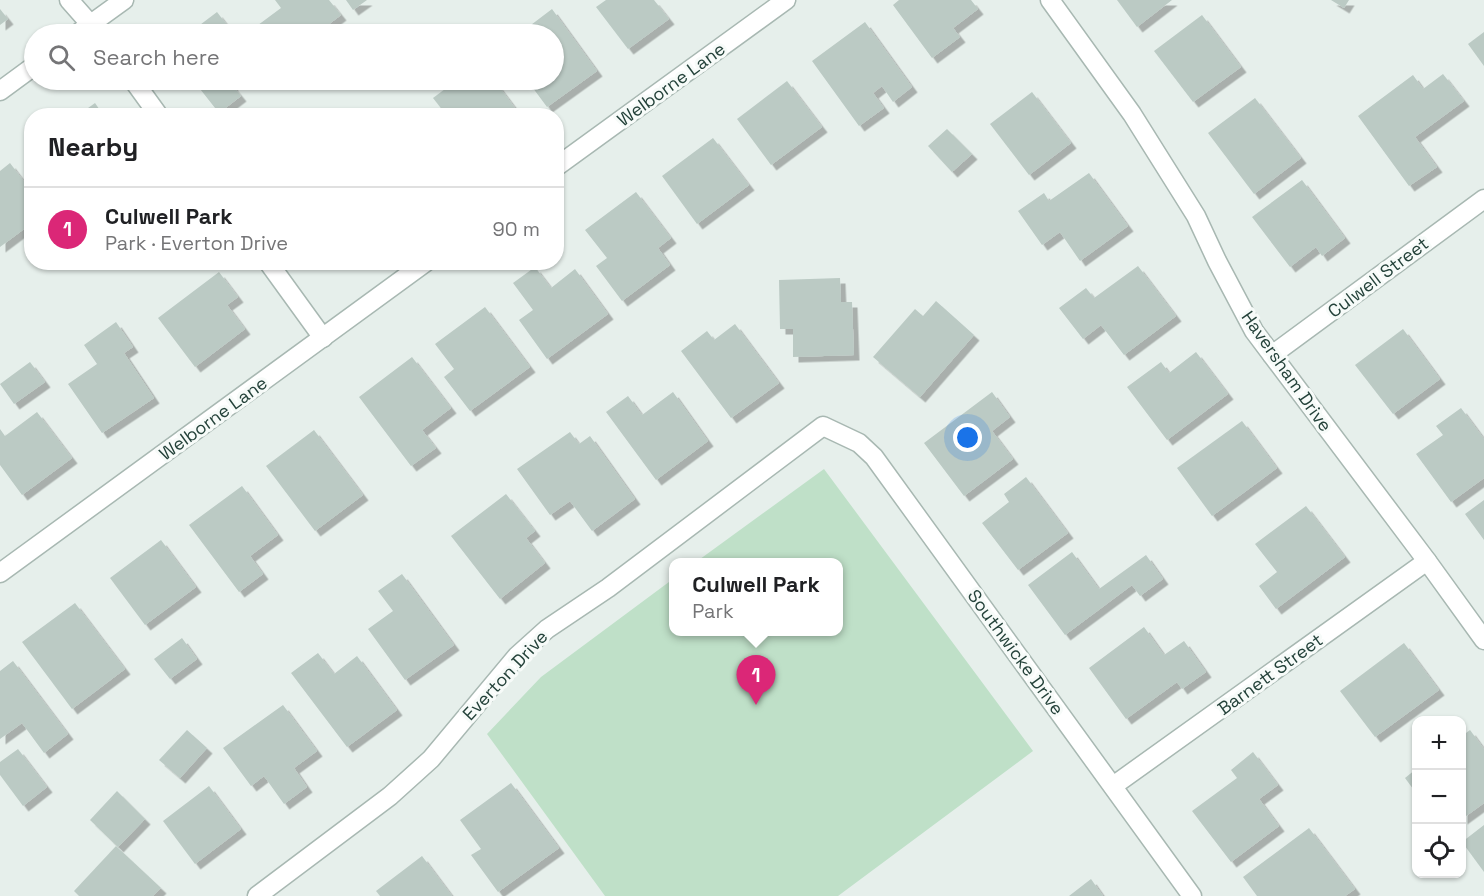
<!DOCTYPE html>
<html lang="en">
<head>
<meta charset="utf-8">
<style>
	body { margin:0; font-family:"Space Grotesk",sans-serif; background:#f6f6f6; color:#202124 }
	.controls { position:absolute; right:18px; bottom:18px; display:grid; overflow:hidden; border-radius:12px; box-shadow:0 2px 4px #0004 }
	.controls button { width:54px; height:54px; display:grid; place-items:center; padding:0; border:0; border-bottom:2px solid #e0e0e0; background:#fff; color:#202124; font:30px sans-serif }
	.you { position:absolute; left:968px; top:438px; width:21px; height:21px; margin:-15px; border:4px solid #fff; border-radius:50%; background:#1a73e8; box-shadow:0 0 0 9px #1a73e833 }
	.badge { display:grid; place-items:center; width:39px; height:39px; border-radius:50%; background:#db2777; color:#fff; font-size:20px; font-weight:700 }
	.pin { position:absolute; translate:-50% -50px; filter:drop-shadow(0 2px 3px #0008) }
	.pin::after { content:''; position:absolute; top:32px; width:21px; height:18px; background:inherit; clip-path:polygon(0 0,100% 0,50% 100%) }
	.popup { position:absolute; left:669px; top:558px; width:174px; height:78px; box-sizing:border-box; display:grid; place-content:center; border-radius:12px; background:#fff; filter:drop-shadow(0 2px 4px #0005); font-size:20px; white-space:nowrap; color:#757577 }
	.popup b { font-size:22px; color:#202124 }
	.popup::after { content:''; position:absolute; left:50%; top:100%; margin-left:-12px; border:12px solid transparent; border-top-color:#fff }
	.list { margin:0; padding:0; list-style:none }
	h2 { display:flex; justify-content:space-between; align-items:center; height:78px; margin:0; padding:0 24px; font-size:26px }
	h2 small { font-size:20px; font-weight:400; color:#757577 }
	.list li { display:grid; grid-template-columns:39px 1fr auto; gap:18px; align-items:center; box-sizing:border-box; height:84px; padding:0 24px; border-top:2px solid #e0e0e0 }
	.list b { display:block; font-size:22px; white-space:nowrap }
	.list p { margin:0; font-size:20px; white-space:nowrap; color:#757577 }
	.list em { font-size:20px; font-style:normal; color:#757577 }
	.icon { flex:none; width:33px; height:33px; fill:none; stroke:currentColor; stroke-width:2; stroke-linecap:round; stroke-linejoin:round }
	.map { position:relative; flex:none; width:1484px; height:896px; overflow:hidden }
	.search { position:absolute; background:#fff; box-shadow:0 2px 4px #0004; left:24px; top:24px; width:540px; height:66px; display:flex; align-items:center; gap:15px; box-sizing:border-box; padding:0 21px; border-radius:33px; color:#757577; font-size:22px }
	.panel { position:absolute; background:#fff; box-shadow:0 2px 4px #0004; left:24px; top:108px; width:540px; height:162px; border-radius:24px }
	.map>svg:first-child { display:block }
	.green { fill:#bfe0c8 }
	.building { fill:#bbcac4; filter:url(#shadow) }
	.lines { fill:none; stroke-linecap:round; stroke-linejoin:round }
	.minor-casing { stroke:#a8b8b2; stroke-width:21 }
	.minor { stroke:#fff; stroke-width:18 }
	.labels { text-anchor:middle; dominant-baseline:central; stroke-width:6; stroke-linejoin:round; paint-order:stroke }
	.street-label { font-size:18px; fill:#24423a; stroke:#f7fbf9 }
</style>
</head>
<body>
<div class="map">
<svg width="1484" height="896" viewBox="0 0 1484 896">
	<defs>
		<filter id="shadow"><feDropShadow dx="5.5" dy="5.5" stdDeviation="0" flood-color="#0004"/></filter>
	</defs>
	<rect width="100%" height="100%" fill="#e6efeb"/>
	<path class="green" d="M824,469L1033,751L838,896H605L487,734L541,677L673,579L674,632H838V562H696Z"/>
	<g class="building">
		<path d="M275,0H329L341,15L316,34H259L254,28L281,8Z"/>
		<path d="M346,0H367L353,10Z"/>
		<path d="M606,0H654L669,19L628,49L596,7Z"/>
		<path d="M899,0H971L978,9L953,28L960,37L932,58L893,5Z"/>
		<path d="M1117,0H1172L1137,27Z"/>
		<path d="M1331,0H1349L1344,8Z"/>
		<path d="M0,9L8,19L0,25Z"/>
		<path d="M552,9L597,71L547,107L527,80H554V34H526L523,31Z"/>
		<path d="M217,12L234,34H188Z"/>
		<path d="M1202,15L1241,67L1193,102L1154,51Z"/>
		<path d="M865,22L912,87L893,102L882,86L873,93L884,108L859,126L812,61Z"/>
		<path d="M1484,32V66L1468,44Z"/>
		<path d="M1443,74L1464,101L1415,137L1437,167L1409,186L1358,116L1413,75L1423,89Z"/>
		<path d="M193,80H238L232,85L241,96L219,113Z"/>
		<path d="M457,80H494L521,116H447L433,98Z"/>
		<path d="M787,81L822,127L771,165L737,119Z"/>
		<path d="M1032,92L1071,143L1029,175L990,124Z"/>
		<path d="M1255,98L1301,158L1254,194L1208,133Z"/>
		<path d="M95,103L104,116H77Z"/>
		<path d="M947,129L972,154L952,172L928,146Z"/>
		<path d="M713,138L749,185L697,224L662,176Z"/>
		<path d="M10,163L32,192V231L28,226L0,247V171Z"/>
		<path d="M1089,173L1128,226L1080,261L1060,232L1042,245L1018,211L1044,193L1049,201Z"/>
		<path d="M1302,180L1345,238L1322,256L1316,247L1290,267L1252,217Z"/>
		<path d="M636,192L671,238L658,248L670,265L622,301L596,266L607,258L585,230Z"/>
		<path d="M1138,266L1176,316L1124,355L1101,325L1083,339L1059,308L1086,288L1094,298Z"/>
		<path d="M535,267L551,288L575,269L608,314L547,359L519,320L533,310L513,283Z"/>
		<path d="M219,272L238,297L227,305L245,329L195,367L158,318Z"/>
		<path d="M840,278L841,302H852L854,355L793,357V329H780L779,280Z"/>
		<path d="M936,301L974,335L920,397L873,357L915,309L923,316Z"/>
		<path d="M485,307L530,367L470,411L444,377L454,369L435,344Z"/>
		<path d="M116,322L133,347L124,353L154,398L102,433L68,384L97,364L84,345Z"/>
		<path d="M735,324L779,383L731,418L681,351L707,331L714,340Z"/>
		<path d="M1403,329L1440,379L1393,414L1355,365Z"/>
		<path d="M1196,352L1228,394L1167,440L1127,387L1161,362L1169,373Z"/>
		<path d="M412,357L451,408L422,430L436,448L411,466L359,397Z"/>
		<path d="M30,362L45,382L14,404L0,384Z"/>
		<path d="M673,392L708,441L656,480L606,412L628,396L642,415Z"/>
		<path d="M992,392L1010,417L992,431L1013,459L964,496L924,443Z"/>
		<path d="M1461,408L1484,439V478L1451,502L1416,454L1443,435L1436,426Z"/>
		<path d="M37,412L72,458L22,495L0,465V429L5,436Z"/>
		<path d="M1242,421L1277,468L1212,516L1177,468Z"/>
		<path d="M314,430L363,495L315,531L266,466Z"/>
		<path d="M570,432L579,444L590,436L635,499L592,531L570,501L550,515L517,469Z"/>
		<path d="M1026,477L1068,533L1018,570L982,523L1009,502L1004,494Z"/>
		<path d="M242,486L278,535L250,556L263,574L239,592L189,525Z"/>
		<path d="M506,494L535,531L526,538L545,563L500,599L451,536Z"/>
		<path d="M1484,500V540L1465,514Z"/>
		<path d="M1306,506L1345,557L1276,609L1259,586L1277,572L1255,544Z"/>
		<path d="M161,540L196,587L145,625L110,578Z"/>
		<path d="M1072,552L1099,589L1146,555L1163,579L1140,596L1132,585L1065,635L1028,585Z"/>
		<path d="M402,574L454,645L405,680L368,629L393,611L378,591Z"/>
		<path d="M75,603L125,669L72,709L22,642Z"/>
		<path d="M1144,627L1164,655L1184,641L1206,672L1182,689L1177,682L1126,719L1089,668Z"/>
		<path d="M182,638L197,659L170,679L154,659Z"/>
		<path d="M1404,643L1439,690L1375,737L1340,691Z"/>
		<path d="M318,653L334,674L357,656L397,710L347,747L291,673Z"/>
		<path d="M13,661L68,734L44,753L22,723L0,739V671Z"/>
		<path d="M283,705L317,751L294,768L307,787L284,804L264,776L251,786L223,748Z"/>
		<path d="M187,730L207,748L180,778L159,760Z"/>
		<path d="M1470,730L1484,749V803L1462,819V736Z"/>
		<path d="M18,749L47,787L23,806L0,775V762Z"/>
		<path d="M1253,752L1278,785L1259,799L1279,826L1231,862L1192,811L1237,778L1231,770Z"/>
		<path d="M1416,769V793L1405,778Z"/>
		<path d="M511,783L559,848L498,892L471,855L481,849L460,820Z"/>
		<path d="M209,786L241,829L195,864L163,821Z"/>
		<path d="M117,791L145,819L118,847L90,820Z"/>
		<path d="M1484,825V872L1462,842Z"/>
		<path d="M1309,828L1355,889L1345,896H1257L1243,877Z"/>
		<path d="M116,846L161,888L153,896H79L74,891Z"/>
		<path d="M422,856L452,896H380L376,891Z"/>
		<path d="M1091,879L1103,896H1069Z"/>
	</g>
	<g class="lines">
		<defs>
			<g id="minor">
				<path d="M69,0L99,34"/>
				<path d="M1050,0L1132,114L1196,216L1217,261L1254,331L1427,561L1484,640"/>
				<path d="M77,34L124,0"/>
				<path d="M133,80L159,116"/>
				<path d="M0,91L34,66"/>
				<path d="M556,167L786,0"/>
				<path d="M268,262L323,338"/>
				<path d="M1272,355L1484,199"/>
				<path d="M0,573L426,262"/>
				<path d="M1113,786L1427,561"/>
				<path d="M257,896L390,796L431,759L517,656L547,629L608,588L823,426L859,443L874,457L1192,896"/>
			</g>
		</defs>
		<use href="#minor" class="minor-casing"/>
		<use href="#minor" class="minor"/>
	</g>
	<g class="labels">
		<g class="street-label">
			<text transform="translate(671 84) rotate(-36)">Welborne Lane</text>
			<text transform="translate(1378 277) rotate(-37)">Culwell Street</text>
			<text transform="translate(1287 371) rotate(55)">Haversham Drive</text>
			<text transform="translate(213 418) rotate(-36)">Welborne Lane</text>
			<text transform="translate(1016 652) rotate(54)">Southwicke Drive</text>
			<text transform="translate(1270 674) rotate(-36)">Barnett Street</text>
			<text transform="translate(505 675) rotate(-47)">Everton Drive</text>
		</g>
	</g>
</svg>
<div class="controls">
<button>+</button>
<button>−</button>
<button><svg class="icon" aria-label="locate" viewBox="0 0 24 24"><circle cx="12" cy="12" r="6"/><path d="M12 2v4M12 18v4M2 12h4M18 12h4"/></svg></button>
</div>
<div class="you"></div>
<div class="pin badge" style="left:756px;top:705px">1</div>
<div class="popup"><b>Culwell Park</b>Park</div>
<div class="search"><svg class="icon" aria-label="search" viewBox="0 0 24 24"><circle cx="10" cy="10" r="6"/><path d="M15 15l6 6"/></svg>Search here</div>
<section class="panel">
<h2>Nearby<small></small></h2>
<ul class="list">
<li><span class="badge">1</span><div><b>Culwell Park</b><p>Park · Everton Drive</p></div><em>90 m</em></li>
</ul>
</section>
</div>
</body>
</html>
